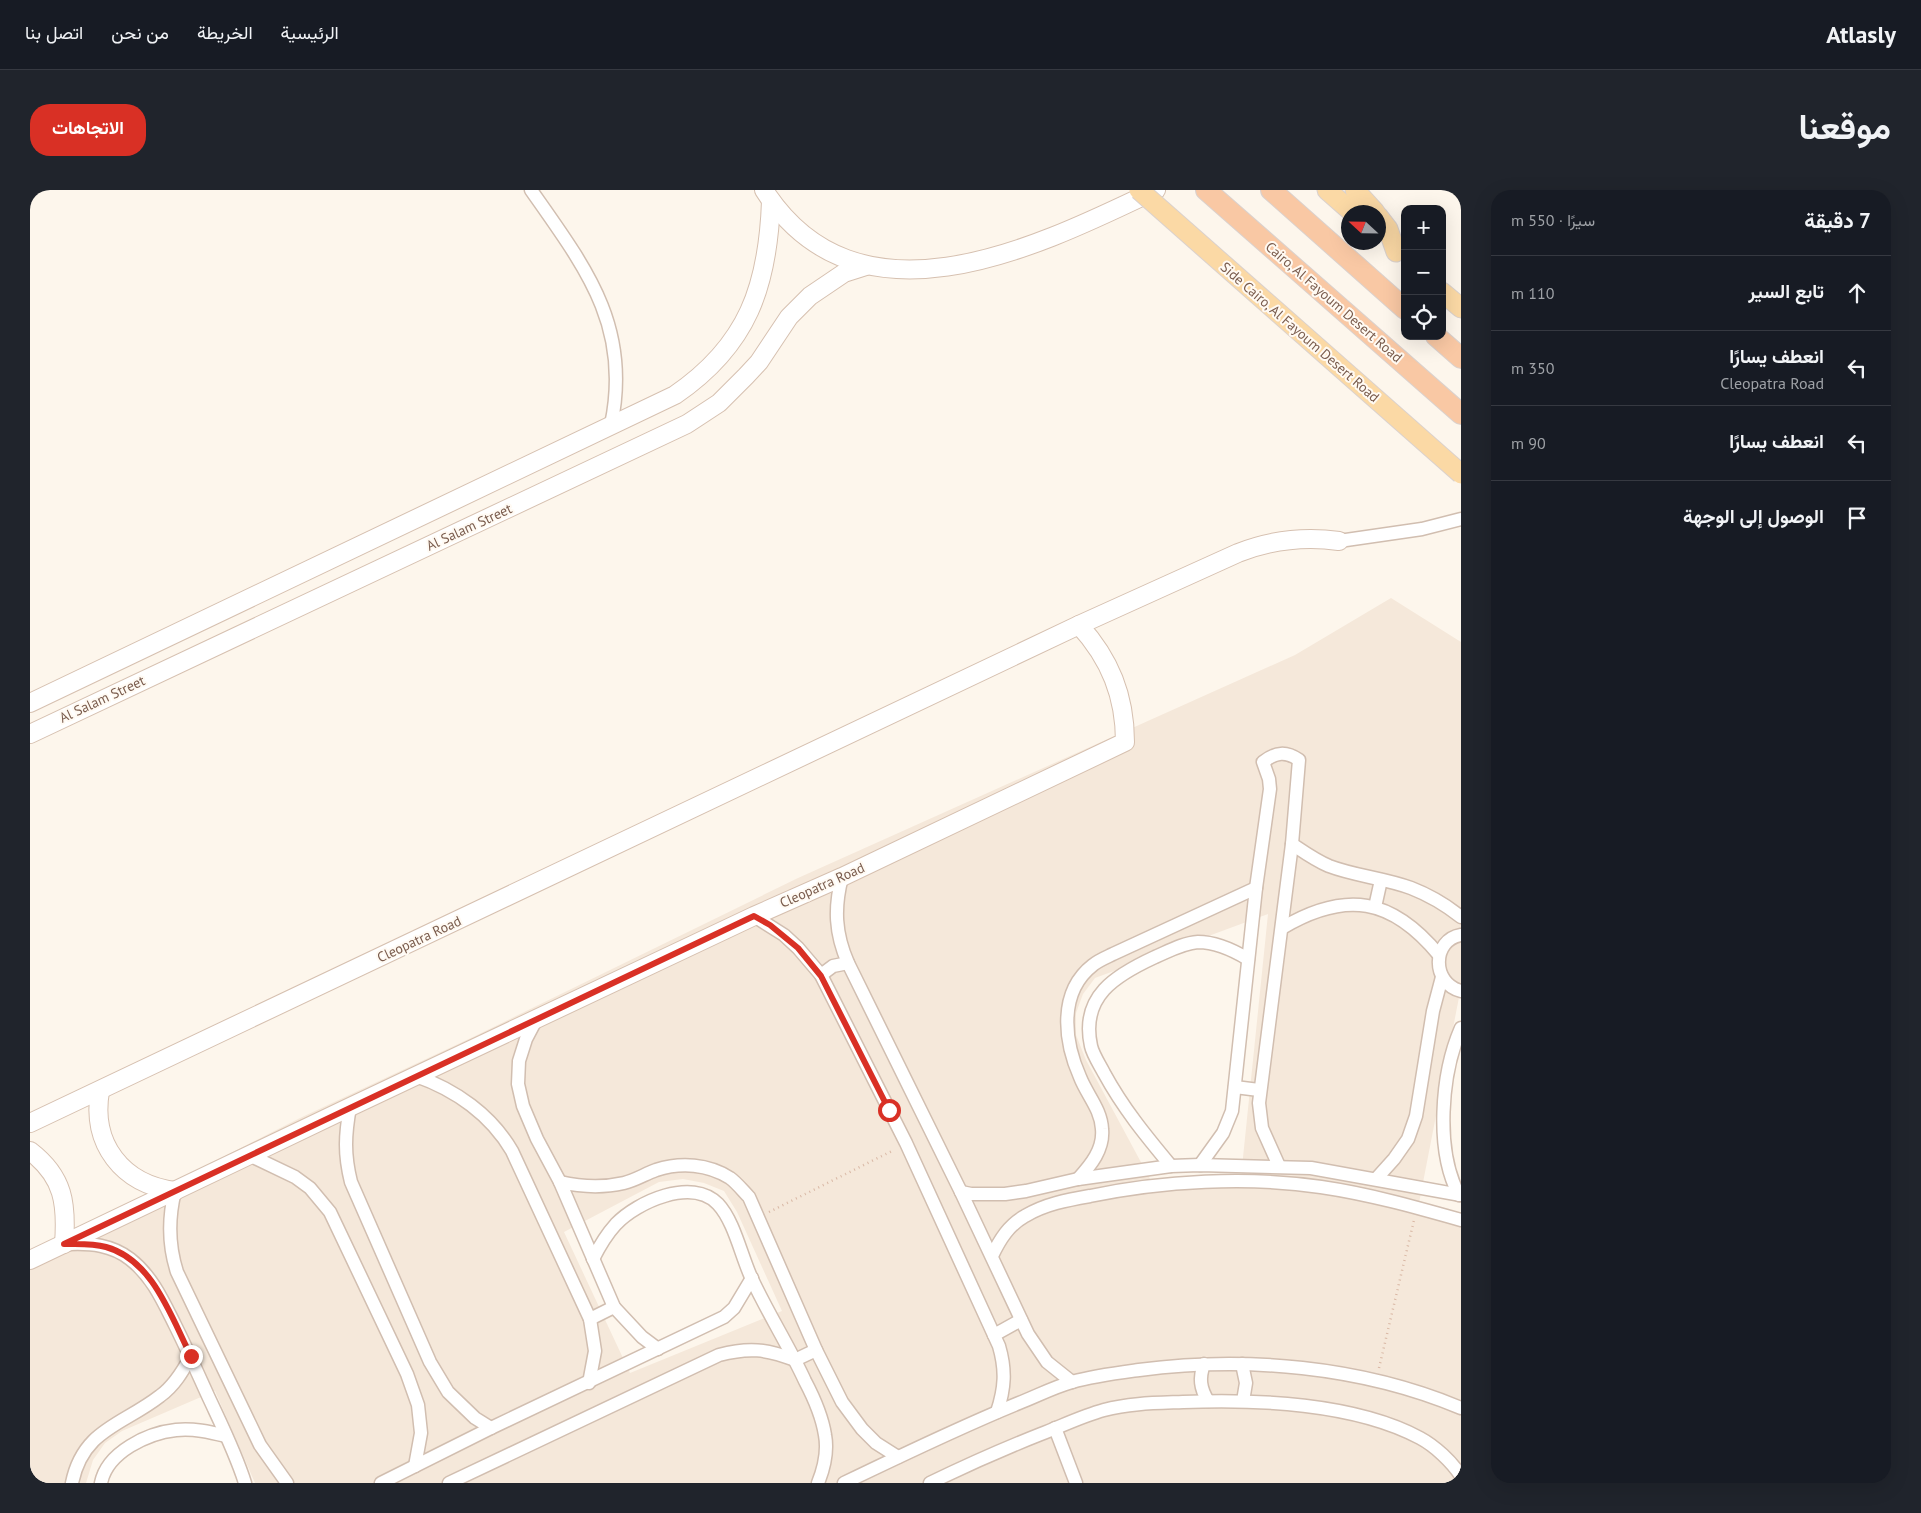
<!DOCTYPE html>
<html lang="ar">
<head>
<meta charset="utf-8">
<style>
	body { margin:0; font-family:"PT Sans",Vazirmatn,sans-serif; background:#20242c; color:#f1f3f6; direction:rtl }
	.controls { position:absolute; right:15px; top:15px; display:grid; overflow:hidden; border-radius:10px; box-shadow:0 5px 20px #0002 }
	.controls button { width:45px; height:45px; display:grid; place-items:center; padding:0; border:0; border-bottom:1px solid #363941; background:#171b24; color:#f1f3f6; font:25px sans-serif }
	.compass { position:absolute; left:1311px; top:15px; width:45px; height:45px; border-radius:50%; background:#171b24; box-shadow:0 5px 20px #0002; rotate:292deg }
	.stop { position:absolute; width:15px; height:15px; margin:-11px; border:4px solid #d93025; border-radius:50%; background:#fff }
	.stop.end { background:#d93025; border-color:#fff; box-shadow:0 1px 5px #0008 }
	.list { margin:0; padding:0; list-style:none }
	h2 { display:flex; justify-content:space-between; align-items:center; height:65px; margin:0; padding:0 20px; font-size:21px }
	h2 small { font-size:16px; font-weight:400; color:#9ea1a6 }
	.list li { display:grid; grid-template-columns:32px 1fr auto; gap:15px; align-items:center; box-sizing:border-box; height:75px; padding:0 20px; border-top:1px solid #363941 }
	.list b { display:block; font-size:19px; white-space:nowrap }
	.list p { margin:0; font-size:16px; white-space:nowrap; color:#9ea1a6 }
	.list em { font-size:16px; font-style:normal; color:#9ea1a6 }
	.icon { flex:none; width:28px; height:28px; fill:none; stroke:currentColor; stroke-width:2; stroke-linecap:round; stroke-linejoin:round }
	.map { position:relative; flex:none; width:1431px; height:1293px; overflow:hidden; direction:ltr; border-radius:20px }
	header { display:flex; align-items:center; gap:30px; box-sizing:border-box; height:70px; padding:0 25px; background:#171b24; border-bottom:1px solid #363941 }
	header strong { font-size:24px }
	nav { display:flex; gap:28px; margin-inline-start:auto; font-size:18px }
	.intro { display:flex; align-items:center; justify-content:space-between; box-sizing:border-box; height:120px; padding:0 30px }
	h1 { margin:0; font-size:35px }
	.button { padding:12px 22px; border-radius:20px; background:#d93025; color:#fff; font-size:18px; font-weight:700 }
	main { display:flex; gap:30px; padding:0 30px }
	aside { flex:1; background:#171b24; border-radius:20px; box-shadow:0 5px 20px #0002 }
	.map>svg:first-child { display:block }
	.residential { fill:#f5e8da; fill-rule:evenodd }
	.lines { fill:none; stroke-linecap:round; stroke-linejoin:round }
	.minor-casing { stroke:#d1beb0; stroke-width:15 }
	.secondary-casing { stroke:#d6c0b0; stroke-width:20 }
	.primary-casing { stroke:#dad1cd; stroke-width:21 }
	.trunk-casing { stroke:#dad1cd; stroke-width:22 }
	.path { stroke:#d9b8a5; stroke-width:2.5; stroke-dasharray:1 4; stroke-linecap:butt }
	.minor { stroke:#fff; stroke-width:12 }
	.secondary { stroke:#fff; stroke-width:18 }
	.primary { stroke:#fbd9a5; stroke-width:19 }
	.trunk { stroke:#f9c8a4; stroke-width:20 }
	.primary-bridge-casing { stroke:#dad1cd; stroke-width:21; stroke-linecap:butt }
	.primary-bridge { stroke:#fbd9a5; stroke-width:19 }
	.route { stroke:#d93025; stroke-width:6 }
	.labels { text-anchor:middle; dominant-baseline:central; stroke-width:4; stroke-linejoin:round; paint-order:stroke }
	.street-label { font-size:14px; fill:#7a5c4d; stroke:#fffaf3 }
</style>
</head>
<body>
<header>
<strong>Atlasly</strong>
<nav><a>الرئيسية</a><a>الخريطة</a><a>من نحن</a><a>اتصل بنا</a></nav>
</header>
<div class="intro"><h1>موقعنا</h1><a class="button">الاتجاهات</a></div>
<main>
<aside>
<h2>7 دقيقة<small>سيرًا · 550 m</small></h2>
<ul class="list">
<li><svg class="icon" aria-label="ahead" viewBox="0 0 24 24"><path d="M12 20V5M6 11l6-6 6 6"/></svg><div><b>تابع السير</b></div><em>110 m</em></li>
<li><svg class="icon" aria-label="left" viewBox="0 0 24 24"><path d="M17 20v-9H6M10 6l-5 5 5 5"/></svg><div><b>انعطف يسارًا</b><p>Cleopatra Road</p></div><em>350 m</em></li>
<li><svg class="icon" aria-label="left" viewBox="0 0 24 24"><path d="M17 20v-9H6M10 6l-5 5 5 5"/></svg><div><b>انعطف يسارًا</b></div><em>90 m</em></li>
<li><svg class="icon" aria-label="arrive" viewBox="0 0 24 24"><path d="M6 21V4h12l-3 4 3 4H6"/></svg><div><b>الوصول إلى الوجهة</b></div></li>
</ul>
</aside>
<div class="map">
<svg width="1431" height="1293" viewBox="0 0 1431 1293">
	<rect width="100%" height="100%" fill="#fdf6ec"/>
	<path class="residential" d="M1361,408L1431,452V797L1389,1013L1431,1028V1293H225L185,1201L92,1241L75,1253L63,1270L56,1293H0V1065L270,928L443,847L768,688L1265,465ZM1238,724L1211,987L1120,989L1056,870L1046,845V823L1053,804L1065,788ZM653,989L674,993L694,1001L707,1022L752,1121L600,1183L534,1042L629,992Z"/>
	<g class="lines">
		<defs>
			<g id="minor">
				<path d="M501,0C555,77 602,136 581,235"/>
				<path d="M1309,351L1392,339L1431,329"/>
				<path d="M1262,654C1274,662 1285,670 1299,676C1325,686 1354,688 1381,698C1399,705 1416,715 1431,727"/>
				<path d="M812,687C804,718 805,743 818,773L931,1002L998,1144L1017,1172L1042,1192"/>
				<path d="M1345,717L1351,690"/>
				<path d="M724,726L754,745L768,758L791,785L876,953L969,1156C976,1180 975,1198 967,1222"/>
				<path d="M1252,738C1316,700 1362,708 1409,765"/>
				<path d="M1431,745C1402,750 1401,793 1431,801"/>
				<path d="M791,785L803,776L818,773"/>
				<path d="M506,830L496,849L489,871L488,894L493,916L507,949L530,992L584,1117L612,1147L628,1159"/>
				<path d="M386,886C426,900 461,925 482,961L560,1129L565,1161L559,1193"/>
				<path d="M1205,897L1229,900"/>
				<path d="M320,917C315,945 314,964 321,992L400,1172L418,1202L445,1228L461,1238"/>
				<path d="M219,965L265,987L280,998L300,1022L377,1184L388,1215L391,1243L385,1276"/>
				<path d="M1170,975L1193,943L1202,921L1226,698L1240,599L1239,589L1233,572C1246,562 1256,561 1269,570L1262,654L1229,913L1232,938L1249,976"/>
				<path d="M1141,976C1116,946 1093,918 1074,883C1070,875 1063,865 1061,856C1050,806 1086,785 1125,767C1139,761 1153,753 1168,752C1186,752 1203,760 1218,769"/>
				<path d="M1048,989C1061,975 1074,959 1072,939C1071,919 1057,905 1050,887C1034,851 1028,802 1063,775C1069,770 1077,767 1083,764L1226,698"/>
				<path d="M1346,989L1364,969L1378,949L1386,926L1403,821L1412,787"/>
				<path d="M530,992C552,997 572,998 594,993C606,990 615,984 626,980C651,972 678,974 700,988C707,993 713,1001 719,1007L786,1160L812,1212L832,1239L846,1253L868,1267"/>
				<path d="M145,1001C138,1029 138,1054 147,1082L230,1255L257,1293"/>
				<path d="M931,1002L941,1004H975L996,1001L1048,989L1141,976L1170,975L1281,978L1431,1005"/>
				<path d="M1429,1005C1405,960 1411,884 1431,838"/>
				<path d="M39,1054C61,1053 82,1055 100,1069C122,1086 133,1111 145,1135C157,1159 168,1184 179,1208C192,1236 206,1264 215,1293"/>
				<path d="M962,1066C970,1049 979,1035 995,1026C1015,1014 1037,1010 1060,1006C1132,991 1218,986 1291,997C1339,1004 1385,1017 1431,1030"/>
				<path d="M563,1069C569,1057 576,1045 586,1034C607,1012 662,987 688,1014C704,1031 711,1065 721,1087C737,1122 759,1156 775,1191C784,1208 792,1226 795,1245C798,1261 794,1278 788,1293"/>
				<path d="M560,1129L584,1117"/>
				<path d="M964,1145L991,1130"/>
				<path d="M1174,1174C1169,1188 1170,1198 1178,1211"/>
				<path d="M1212,1174L1216,1193L1213,1211"/>
				<path d="M1025,1238L1046,1293"/>
				<path d="M42,1293C53,1239 93,1235 130,1206C144,1196 153,1181 161,1166"/>
				<path d="M71,1293C77,1262 118,1243 146,1240C163,1238 180,1242 196,1246"/>
				<path d="M351,1293L461,1238L694,1127L704,1118L722,1088"/>
				<path d="M419,1293L689,1165C719,1157 736,1159 765,1170L786,1160"/>
				<path d="M814,1293C872,1265 930,1237 989,1213C1007,1206 1024,1197 1042,1192C1063,1186 1087,1183 1109,1180C1215,1166 1331,1176 1431,1218"/>
				<path d="M900,1293C937,1275 973,1259 1011,1244C1032,1236 1052,1226 1074,1220C1100,1213 1127,1213 1153,1212C1225,1209 1325,1213 1390,1248C1405,1256 1422,1272 1431,1286"/>
			</g>
			<g id="secondary">
				<path d="M734,0C828,146 1007,57 1126,0"/>
				<path d="M0,513L645,205C718,155 738,96 741,11"/>
				<path d="M0,544L657,234L689,213L716,186L729,172L759,127L780,106L814,83L836,76"/>
				<path d="M70,901C61,954 92,994 145,1001"/>
				<path d="M0,933L1049,435L1208,363C1241,350 1273,346 1309,351"/>
				<path d="M0,961C34,987 37,1014 34,1054"/>
				<path d="M0,1070L320,917L724,726L812,687L1095,552C1095,506 1080,469 1049,435"/>
			</g>
			<g id="primary">
				<path d="M1297,0L1322,22"/>
				<path d="M1325,0L1345,22"/>
				<path d="M1348,26L1358,39L1366,62"/>
				<path d="M1412,102L1431,118"/>
			</g>
			<g id="trunk">
				<path d="M1176,0L1431,224"/>
				<path d="M1241,0L1375,119"/>
				<path d="M1406,146L1431,168"/>
			</g>
		</defs>
		<use href="#minor" class="minor-casing"/>
		<use href="#secondary" class="secondary-casing"/>
		<use href="#primary" class="primary-casing"/>
		<use href="#trunk" class="trunk-casing"/>
		<g class="path">
			<path d="M739,1022L864,960"/>
			<path d="M1349,1178L1384,1030"/>
		</g>
		<use href="#minor" class="minor"/>
		<use href="#secondary" class="secondary"/>
		<use href="#primary" class="primary"/>
		<use href="#trunk" class="trunk"/>
		<defs>
			<path id="primary-bridge" d="M1109,0L1431,284"/>
		</defs>
		<use href="#primary-bridge" class="primary-bridge-casing"/>
		<use href="#primary-bridge" class="primary-bridge"/>
	</g>
	<g class="lines">
		<path class="route" d="M161,1166C141,1127 123,1070 76,1057C62,1053 48,1054 34,1054L724,726L740,735L768,758L791,786L859,920"/>
	</g>
	<g class="labels">
		<g class="street-label">
			<text transform="translate(1304 112) rotate(41)">Cairo, Al Fayoum Desert Road</text>
			<text transform="translate(1270 142) rotate(41)">Side Cairo, Al Fayoum Desert Road</text>
			<text transform="translate(439 337) rotate(-25)">Al Salam Street</text>
			<text transform="translate(72 509) rotate(-25)">Al Salam Street</text>
			<text transform="translate(792 695) rotate(-24)">Cleopatra Road</text>
			<text transform="translate(389 749) rotate(-25)">Cleopatra Road</text>
		</g>
	</g>
</svg>
<div class="controls">
<button>+</button>
<button>−</button>
<button><svg class="icon" aria-label="locate" viewBox="0 0 24 24"><circle cx="12" cy="12" r="6"/><path d="M12 2v4M12 18v4M2 12h4M18 12h4"/></svg></button>
</div>
<svg class="compass" viewBox="-18 -18 36 36"><path d="M0-13l5 13h-10z" fill="#e53935"/><path d="M0 13l5-13h-10z" fill="#9ea1a6"/></svg>
<div class="stop" style="left:859px;top:920px"></div>
<div class="stop end" style="left:161px;top:1166px"></div>
</div>
</main>
</body>
</html>
